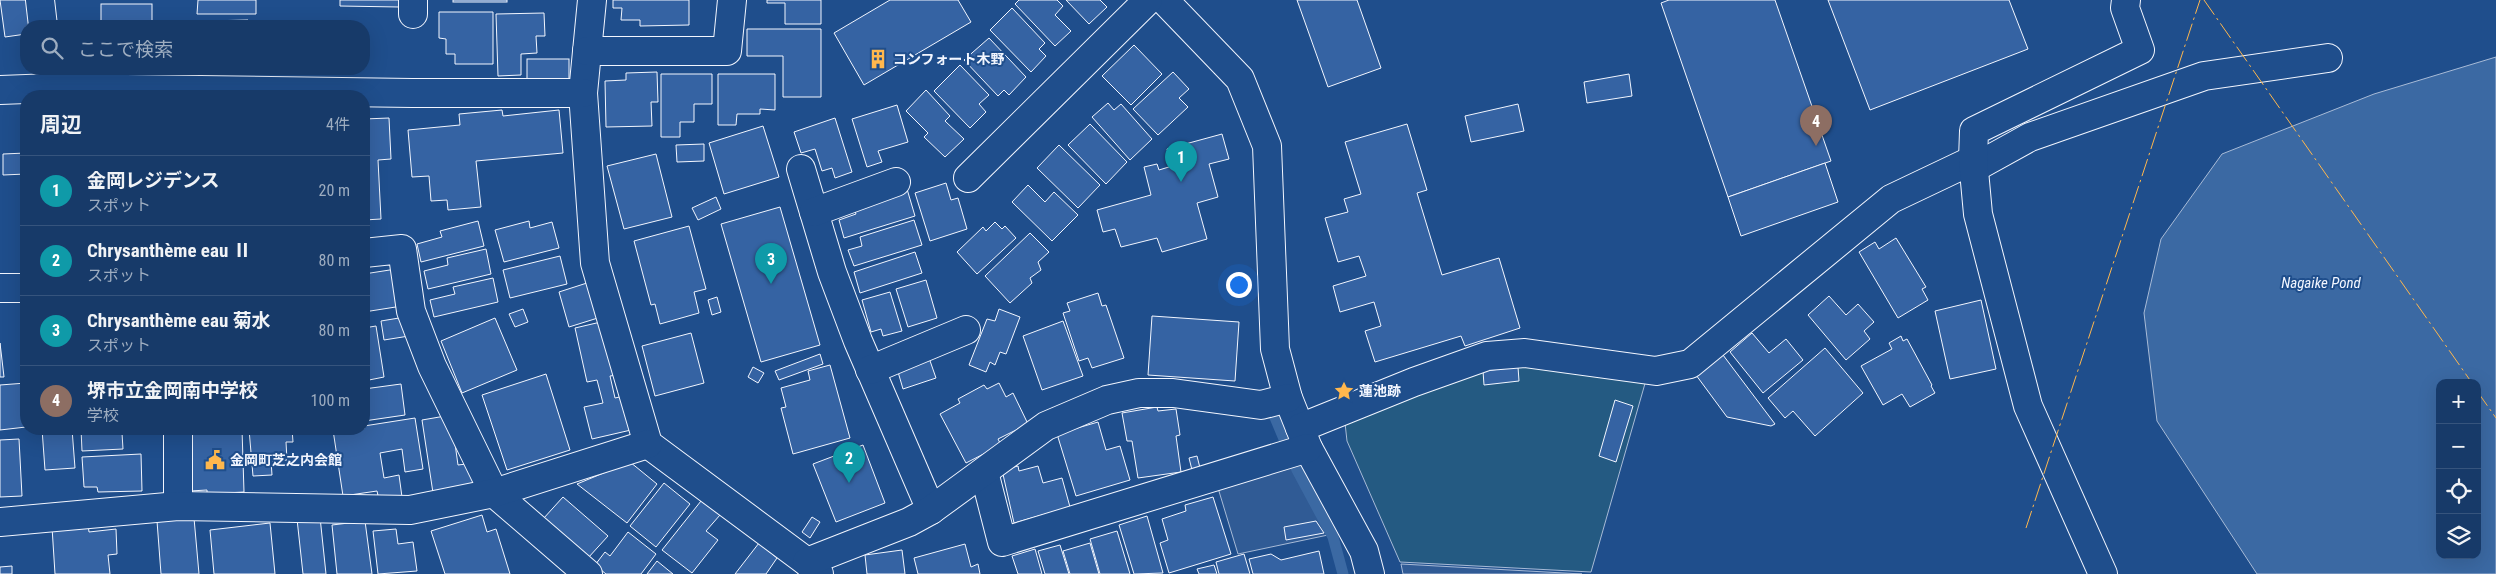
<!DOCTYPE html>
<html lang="ja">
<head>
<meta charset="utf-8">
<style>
	body { margin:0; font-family:"Roboto Condensed","Noto Sans JP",sans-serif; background:#244571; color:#f1f3f6 }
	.controls { position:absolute; right:15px; bottom:15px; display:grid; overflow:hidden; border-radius:10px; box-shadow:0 5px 20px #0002 }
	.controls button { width:45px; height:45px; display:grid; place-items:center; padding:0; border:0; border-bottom:1px solid #36547d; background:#173a69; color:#f1f3f6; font:25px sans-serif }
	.you { position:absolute; left:1238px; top:284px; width:18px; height:18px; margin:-12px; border:4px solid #fff; border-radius:50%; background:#1a73e8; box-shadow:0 0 0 8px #1a73e833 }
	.badge { display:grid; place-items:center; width:32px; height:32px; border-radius:50%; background:#ffb74d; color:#fff; font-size:16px; font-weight:700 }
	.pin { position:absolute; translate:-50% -41px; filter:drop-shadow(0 1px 2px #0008) }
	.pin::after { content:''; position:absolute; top:26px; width:18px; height:15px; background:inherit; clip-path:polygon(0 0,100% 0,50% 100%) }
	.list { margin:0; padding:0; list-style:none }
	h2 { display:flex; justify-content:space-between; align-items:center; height:65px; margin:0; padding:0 20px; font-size:21px }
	h2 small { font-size:16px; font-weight:400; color:#9eadc0 }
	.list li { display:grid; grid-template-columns:32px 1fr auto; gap:15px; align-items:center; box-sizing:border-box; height:70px; padding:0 20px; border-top:1px solid #36547d }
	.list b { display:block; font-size:19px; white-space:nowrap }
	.list p { margin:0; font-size:16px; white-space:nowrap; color:#9eadc0 }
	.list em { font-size:16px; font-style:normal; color:#9eadc0 }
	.icon { flex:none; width:28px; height:28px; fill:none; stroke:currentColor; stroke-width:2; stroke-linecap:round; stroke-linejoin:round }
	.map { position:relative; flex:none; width:2496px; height:574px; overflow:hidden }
	.search { position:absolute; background:#173a69; box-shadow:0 5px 20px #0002; left:20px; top:20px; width:350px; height:55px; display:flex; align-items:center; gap:12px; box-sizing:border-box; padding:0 18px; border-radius:20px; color:#9eadc0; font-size:19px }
	.panel { position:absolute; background:#173a69; box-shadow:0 5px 20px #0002; left:20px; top:90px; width:350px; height:345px; border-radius:20px }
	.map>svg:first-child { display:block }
	.green { fill:#245a82; stroke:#a8bbd7 }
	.parking { fill:#305b95; stroke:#a8bbd7 }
	.water { fill:#3b69a3; stroke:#a8bbd7; fill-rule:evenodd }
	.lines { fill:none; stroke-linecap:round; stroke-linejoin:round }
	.stream { stroke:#3b69a3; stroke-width:11 }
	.building { fill:#3563a3; stroke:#f2f6ff }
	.minor-casing { stroke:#f2f6ff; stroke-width:30 }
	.minor { stroke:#1f4e8c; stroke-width:28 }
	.power { stroke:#ffb74d; stroke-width:1; stroke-dasharray:18 4 2.5 4; stroke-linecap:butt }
	.labels { text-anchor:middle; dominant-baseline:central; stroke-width:4; stroke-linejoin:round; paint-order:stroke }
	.poi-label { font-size:14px; font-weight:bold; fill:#f2f6ff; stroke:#1f4e8c; text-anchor:start }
	.water-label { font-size:15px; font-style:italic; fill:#f2f6ff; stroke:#1f4e8c }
</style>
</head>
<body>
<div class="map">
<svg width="2496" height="574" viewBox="0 0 2496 574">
	<rect width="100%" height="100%" fill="#1f4e8c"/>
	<path class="green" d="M1526,362L1646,380L1591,572L1400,562L1347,441L1345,423L1491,365Z"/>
	<g class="parking">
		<path d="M1292,465L1328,535L1238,554L1218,488Z"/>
		<path d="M1401,564L1582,574H1403Z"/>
	</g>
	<path class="water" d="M2496,57V574H2257L2157,421L2144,313L2161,239L2222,154L2374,94ZM2440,383H2477V555H2440Z"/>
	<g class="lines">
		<path class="stream" d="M1269,403L1297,470L1333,537L1343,574"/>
	</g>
	<g class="building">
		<path d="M0,0H30L33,26H26V34L5,37Z"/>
		<path d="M198,0H256V14H197Z"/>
		<path d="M340,0H399V7L340,6Z"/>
		<rect x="453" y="0" width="54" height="2"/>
		<path d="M613,0H689V25L640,26V20H621L622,8H613Z"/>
		<path d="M767,0H821V24H785V3H767Z"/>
		<path d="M890,0H958L971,22L864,85L834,33Z"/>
		<path d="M1019,0H1057L1063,6L1055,15L1071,31L1055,46L1015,4Z"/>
		<path d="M1066,0H1100L1107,7L1089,24Z"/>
		<path d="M1297,0H1357L1381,68L1328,87Z"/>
		<path d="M1669,0H1775L1831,161L1728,197L1661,3Z"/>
		<path d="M1828,0H2009L2028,49L1870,110Z"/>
		<rect x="101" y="4" width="51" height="22"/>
		<path d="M1012,8L1045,43L1039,49L1046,56L1031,72L990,30Z"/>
		<path d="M439,12H493V64H455V54H446V39L439,38Z"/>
		<path d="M544,13L545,36H536L537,53L521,54V75L498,76L496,14Z"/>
		<path d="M248,20V26H207V21Z"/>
		<rect x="289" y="22" width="52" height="4"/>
		<path d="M747,29H821V97H783V56H747Z"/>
		<path d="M989,38L1026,77L1009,95L1004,90L998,96L964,60Z"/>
		<path d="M1134,45L1162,74L1131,105L1102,76Z"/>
		<rect x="527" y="59" width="42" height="23"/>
		<path d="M960,65L989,95L979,104L986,112L970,128L934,91Z"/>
		<rect x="101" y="69" width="35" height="4"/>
		<path d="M209,69H249V72L209,73Z"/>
		<path d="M289,69H351L350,71H289Z"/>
		<path d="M657,72L658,102H651L652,126L606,127L605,81L626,80V73Z"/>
		<path d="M1173,72L1189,89L1179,98L1188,107L1158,135L1133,109Z"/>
		<path d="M661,74H712V104H694V122H680V137H661Z"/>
		<path d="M718,74H775V110L760,109V114H737L736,125H718Z"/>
		<path d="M1629,74L1632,96L1587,103L1584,82Z"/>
		<path d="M926,90L950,116L945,121L964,139L945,157L924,137L928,133L906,111Z"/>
		<path d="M1108,103L1114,110L1121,104L1152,139L1130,160L1092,117Z"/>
		<path d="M1518,104L1524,131L1471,142L1465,116Z"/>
		<path d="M897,105L908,142L878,151L882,162L867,167L852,119Z"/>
		<path d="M502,110L503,116L559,110L563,153L476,161L481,207L448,210L447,200L431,201L429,176L412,177L408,130L460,125L459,114Z"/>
		<path d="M389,118L391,159L378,160L381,219L364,220V119Z"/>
		<path d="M835,118L852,172L835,178L832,168L822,171L815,149L801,153L794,132Z"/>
		<path d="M1090,124L1127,162L1106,184L1068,145Z"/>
		<path d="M1407,124L1427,190L1417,193L1442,275L1499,258L1520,328L1465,346L1461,336L1375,362L1365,331L1381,326L1374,302L1340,312L1333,286L1366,276L1359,256L1338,262L1325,218L1348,212L1344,199L1361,194L1345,142Z"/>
		<path d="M763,126L779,177L724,194L709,143Z"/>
		<path d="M1222,134L1229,159L1209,164L1218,197L1197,203L1207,239L1162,252L1157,238L1121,247L1115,229L1103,232L1097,210L1151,195L1144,167L1157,164L1159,170L1172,166L1167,149Z"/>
		<path d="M704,144V161L677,162L676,145Z"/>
		<path d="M1059,145L1100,185L1078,208L1037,168Z"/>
		<path d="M26,153V174L3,175V154Z"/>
		<path d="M656,154L672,217L624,229L607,166Z"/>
		<path d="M1825,163L1838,202L1741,236L1728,197Z"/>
		<path d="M946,183L951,200L958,198L967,229L930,241L915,193Z"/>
		<path d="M1028,185L1045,202L1054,192L1078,215L1052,241L1012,202Z"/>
		<path d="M907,189L915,216L844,238L839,220L856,214L853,206Z"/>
		<path d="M716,197L721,209L698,220L692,208Z"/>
		<path d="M780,207L820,345L761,362L721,224Z"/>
		<path d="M914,220L922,245L854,266L848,250L862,246L860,237Z"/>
		<path d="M478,221L484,246L421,262L417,244L442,237L440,231Z"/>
		<path d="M529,221L530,228L552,222L559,248L504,262L495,230Z"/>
		<path d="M995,222L1002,229L1005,226L1016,238L977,274L957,252L983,227L986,231Z"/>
		<path d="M689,226L706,289L694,292L699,313L660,324L655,304L651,305L634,241Z"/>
		<path d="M1030,233L1049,252L1038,262L1041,270L1030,278L1032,283L1010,303L985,276Z"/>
		<path d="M1896,238L1926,287L1922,289L1928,300L1898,318L1859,252L1875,242L1879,249Z"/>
		<path d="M486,249L491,274L428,289L424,271L448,265L447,258Z"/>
		<path d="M915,252L922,273L860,293L854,272Z"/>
		<path d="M560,256L567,284L510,298L503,270Z"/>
		<path d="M396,269L402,306L364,312V274Z"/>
		<path d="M493,278L498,302L434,317L430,300L455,294L453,287Z"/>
		<path d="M926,280L937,318L908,327L896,289Z"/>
		<path d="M590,282L601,317L569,327L559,292Z"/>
		<path d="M890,292L902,331L883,336L881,329L871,332L862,300Z"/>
		<path d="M1098,293L1102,306L1106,305L1124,358L1092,368L1088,358L1079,361L1063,313L1070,311L1067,303Z"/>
		<path d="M1829,296L1846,315L1858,304L1874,322L1864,331L1870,339L1846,360L1808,315Z"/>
		<path d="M717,297L721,312L712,315L708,300Z"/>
		<path d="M1981,300L1996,369L1950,379L1935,311Z"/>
		<path d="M523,309L528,322L515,327L509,314Z"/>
		<path d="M999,309L1020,317L1006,354L1000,352L995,365L990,362L986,372L969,365L987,319L995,321Z"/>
		<path d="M1152,316L1239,322L1235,381L1148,375Z"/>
		<path d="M405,317L409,336L384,340L381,321Z"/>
		<path d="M495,318L517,370L462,393L441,341Z"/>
		<path d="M605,321L617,375L610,376L615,398L624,396L631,430L592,439L584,407L603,403L597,380L587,382L575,328Z"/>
		<path d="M1063,321L1083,376L1042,390L1023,336Z"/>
		<path d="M376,326L384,377L364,381V328Z"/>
		<path d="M691,333L704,383L655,396L642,346Z"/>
		<path d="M1752,333L1769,353L1786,339L1803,360L1763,393L1730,352Z"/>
		<path d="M1901,336L1903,341L1907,339L1932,385L1931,386L1935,393L1910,407L1902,394L1883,405L1861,366L1892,349L1889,343Z"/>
		<path d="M0,343L4,377H0Z"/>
		<path d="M1825,348L1863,393L1815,436L1793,411L1785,418L1768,398Z"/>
		<path d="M820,354L823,364L779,380L775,371Z"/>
		<path d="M928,355L936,378L903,389L896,365Z"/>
		<path d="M1723,355L1775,424L1771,426L1727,417L1696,375Z"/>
		<path d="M830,365L850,438L793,454L781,408L786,407L781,388L810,380L808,371Z"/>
		<path d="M753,367L764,373L758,383L748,377Z"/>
		<path d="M1518,367L1519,381L1484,385L1483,371Z"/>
		<path d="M546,374L570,450L507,470L482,395Z"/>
		<path d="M26,383V427L0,430V385Z"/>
		<path d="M999,383L1006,397L1013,393L1028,424L998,439L1001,445L966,463L940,414L960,403L958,399L984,385L987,389Z"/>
		<path d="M401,384L405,415L364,421V389Z"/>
		<path d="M1615,400L1633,406L1616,462L1599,456Z"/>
		<path d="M1157,407L1158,411L1176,409L1180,435L1176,436L1181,472L1138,478L1132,441H1127L1122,413Z"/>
		<path d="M451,415L458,465L475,463L478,487L433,493L422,420Z"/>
		<path d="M415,418L423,469L405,472L402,449L380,453L384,478L399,475L402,497L379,500L377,491L343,496L333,430L364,429V426Z"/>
		<path d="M1098,422L1106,450L1120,446L1130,480L1076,496L1057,434Z"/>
		<path d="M42,429H72L75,468L45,470Z"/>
		<path d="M81,429H149V431L122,433L123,449L82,451Z"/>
		<path d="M186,429H242L244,492L207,494V490L190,491Z"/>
		<path d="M249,429H292L293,442H286L287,460L271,461L272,475L253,476Z"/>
		<path d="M19,439L22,496L0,497V440Z"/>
		<path d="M863,445L885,503L836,522L813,464Z"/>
		<path d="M141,454L142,491L98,492L97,487H84L82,457Z"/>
		<path d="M1197,456L1200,468L1192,470L1189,458Z"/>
		<path d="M630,462L657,484L627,523L577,484Z"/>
		<path d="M1018,466L1019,471L1038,466L1043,483L1062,478L1070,507L1014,523L1002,470Z"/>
		<path d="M664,483L690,504L656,547L630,526Z"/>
		<path d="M563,497L608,536L588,558L543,519Z"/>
		<path d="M1213,497L1231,554L1169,573L1160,543L1168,540L1162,519L1186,511L1185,505Z"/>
		<path d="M701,501L720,515L706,531L718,540L692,573L662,550Z"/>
		<path d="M482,515L487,532L496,529L510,574H445L431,531Z"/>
		<path d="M1147,516L1163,573L1134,574L1119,525Z"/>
		<path d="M320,517L326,574H303L297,519Z"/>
		<path d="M812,517L820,522L810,538L802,532Z"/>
		<path d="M194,518L199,574H161L157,521Z"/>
		<path d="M365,521L372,574H337L332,525Z"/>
		<path d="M1316,521L1324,533L1286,540L1284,527Z"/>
		<path d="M270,523L275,574H214L210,530Z"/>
		<path d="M88,524L89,532L116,529L117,554L108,555L110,574H55L52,527Z"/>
		<path d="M396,529L398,544L413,542L417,571L378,574L373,531Z"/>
		<path d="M1117,531L1130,574H1100L1090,539Z"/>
		<path d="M628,532L656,554L641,574H606L595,565L605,552L610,556Z"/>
		<path d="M759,543L777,558L766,574H735Z"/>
		<path d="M1090,543L1099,574H1070L1063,551Z"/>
		<path d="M965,544L971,567L978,564L980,574H918L914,558Z"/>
		<path d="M1060,545L1069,574H1045L1038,551Z"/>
		<path d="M1035,549L1042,574H1018L1012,556Z"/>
		<path d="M902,550L905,574H867L865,555Z"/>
		<path d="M1319,551L1324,574H1253L1249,559L1271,554L1281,560Z"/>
		<path d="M1244,554L1250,574H1219L1216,562Z"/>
		<path d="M657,561L673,574H647Z"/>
		<path d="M1214,565L1217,574H1199L1197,569Z"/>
		<path d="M12,566V574H0V567Z"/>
	</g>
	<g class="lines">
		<defs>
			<g id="minor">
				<path d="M40,0L43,26"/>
				<path d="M413,0V14"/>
				<path d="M592,0L583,93L595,263L648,444L807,562L819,574"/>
				<path d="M1164,0L1240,79L1267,146L1275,349L1288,398L1308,448L1364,551L1370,574"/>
				<path d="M587,51H727L732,0"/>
				<path d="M0,90L52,88L412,93H583"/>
				<path d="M1974,168L2030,137L2204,76L2328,58"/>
				<path d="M801,169L832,272L858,341L931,510"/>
				<path d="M968,178L1148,0"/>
				<path d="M814,212L896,182"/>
				<path d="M364,253L402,249L411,311L432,366L494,493L588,574"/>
				<path d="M0,288H26"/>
				<path d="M870,370L966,330"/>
				<path d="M1300,428L1414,382L1487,356L1525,353L1656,371L1690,364L1891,199L1973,160"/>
				<path d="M178,429V506"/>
				<path d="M984,472L1002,542L1308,448"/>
				<path d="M0,522L178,506L410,510L494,493L648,444"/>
				<path d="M807,562L909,522L931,510L1046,426L1107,400L1139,393H1173L1261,405L1288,398"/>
				<path d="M2103,574L2028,406L1978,214L1973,160L1974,131L2140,50L2125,8L2126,0"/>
			</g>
		</defs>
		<use href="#minor" class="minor-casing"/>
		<use href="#minor" class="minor"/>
		<g class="power">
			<path d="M2204,0L2472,383"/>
			<path d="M2477,391L2496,418"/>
			<path d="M2026,528L2200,0"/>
		</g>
	</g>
	<defs>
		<symbol id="building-bare" viewBox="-9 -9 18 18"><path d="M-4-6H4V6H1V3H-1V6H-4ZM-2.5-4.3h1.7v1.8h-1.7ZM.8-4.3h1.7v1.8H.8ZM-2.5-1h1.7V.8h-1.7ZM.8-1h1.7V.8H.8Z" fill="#ffb74d" stroke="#1f4e8c" stroke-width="2.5" paint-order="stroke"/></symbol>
		<symbol id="sight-bare" viewBox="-9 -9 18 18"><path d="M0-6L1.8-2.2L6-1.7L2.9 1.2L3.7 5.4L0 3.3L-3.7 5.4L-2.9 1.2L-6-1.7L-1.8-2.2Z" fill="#ffb74d" stroke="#1f4e8c" stroke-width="2.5" paint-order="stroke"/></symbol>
		<symbol id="civic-bare" viewBox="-9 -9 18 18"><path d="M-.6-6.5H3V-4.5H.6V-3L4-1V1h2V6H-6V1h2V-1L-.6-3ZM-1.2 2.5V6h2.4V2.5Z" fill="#ffb74d" stroke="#1f4e8c" stroke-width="2.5" paint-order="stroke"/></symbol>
	</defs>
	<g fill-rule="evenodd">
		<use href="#building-bare" x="864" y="45" width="28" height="28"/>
		<use href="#sight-bare" x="1330" y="377" width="28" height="28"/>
		<use href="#civic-bare" x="201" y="446" width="28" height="28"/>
	</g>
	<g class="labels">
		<g class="poi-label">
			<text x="893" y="59">コンフォート木野</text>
			<text x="1359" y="391">蓮池跡</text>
			<text x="230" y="460">金岡町芝之内会館</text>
		</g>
		<g class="water-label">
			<text x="2321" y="283">Nagaike Pond</text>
		</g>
	</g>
</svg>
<div class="controls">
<button>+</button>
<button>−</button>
<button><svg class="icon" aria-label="locate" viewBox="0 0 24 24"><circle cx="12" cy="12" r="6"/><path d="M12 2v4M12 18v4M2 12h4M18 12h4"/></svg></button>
<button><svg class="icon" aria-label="layers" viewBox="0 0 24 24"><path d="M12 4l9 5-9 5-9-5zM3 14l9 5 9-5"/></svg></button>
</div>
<div class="you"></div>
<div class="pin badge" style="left:1181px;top:182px;background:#0f9aa8">1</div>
<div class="pin badge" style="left:849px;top:483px;background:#0f9aa8">2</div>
<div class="pin badge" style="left:771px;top:284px;background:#0f9aa8">3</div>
<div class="pin badge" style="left:1816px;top:146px;background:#8d6e63">4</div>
<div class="search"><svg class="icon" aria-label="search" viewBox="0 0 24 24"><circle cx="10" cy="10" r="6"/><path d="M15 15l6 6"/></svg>ここで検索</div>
<section class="panel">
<h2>周辺<small>4件</small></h2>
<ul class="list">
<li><span class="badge" style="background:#0f9aa8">1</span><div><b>金岡レジデンス</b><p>スポット</p></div><em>20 m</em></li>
<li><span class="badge" style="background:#0f9aa8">2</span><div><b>Chrysanthème eau Ⅱ</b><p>スポット</p></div><em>80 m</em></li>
<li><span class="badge" style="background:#0f9aa8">3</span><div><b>Chrysanthème eau 菊水</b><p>スポット</p></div><em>80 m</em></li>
<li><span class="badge" style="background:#8d6e63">4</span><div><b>堺市立金岡南中学校</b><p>学校</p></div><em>100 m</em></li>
</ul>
</section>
</div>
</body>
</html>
